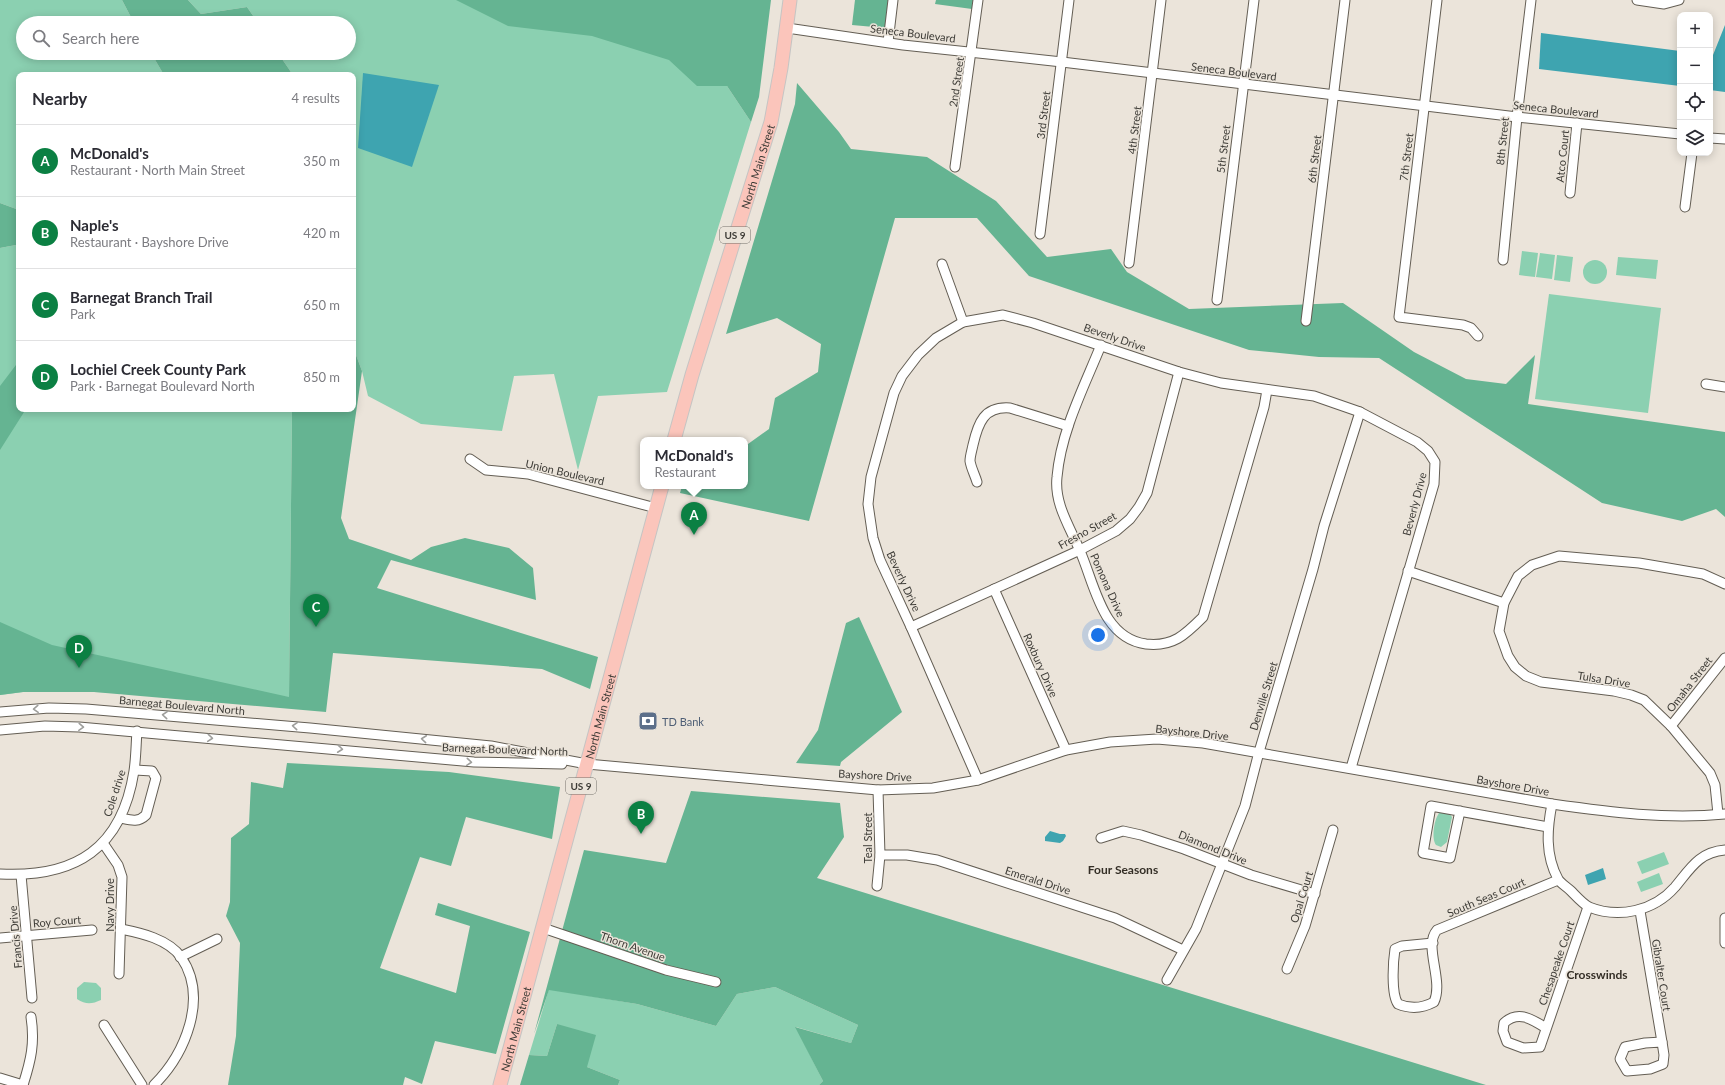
<!DOCTYPE html>
<html lang="en">
<head>
<meta charset="utf-8">
<style>
	body { margin:0; font-family:Lato,sans-serif; background:#f2f2f3; color:#2b2b33 }
	.controls { position:absolute; right:12px; top:12px; display:grid; overflow:hidden; border-radius:8px; box-shadow:0 2px 10px #0003 }
	.controls button { width:36px; height:36px; display:grid; place-items:center; padding:0; border:0; border-bottom:1px solid #e1e1e2; background:#fff; color:#2b2b33; font:20px sans-serif }
	.you { position:absolute; left:1098px; top:635px; width:14px; height:14px; margin:-10px; border:3px solid #fff; border-radius:50%; background:#1a73e8; box-shadow:0 0 0 6px #1a73e833 }
	.badge { display:grid; place-items:center; width:26px; height:26px; border-radius:50%; background:#0b8043; color:#fff; font-size:13px; font-weight:700 }
	.pin { position:absolute; translate:-50% -33px; filter:drop-shadow(0 1px 2px #0008) }
	.pin::after { content:''; position:absolute; top:21px; width:14px; height:12px; background:inherit; clip-path:polygon(0 0,100% 0,50% 100%) }
	.popup { position:absolute; left:640px; top:437px; width:108px; height:52px; box-sizing:border-box; display:grid; place-content:center; border-radius:8px; background:#fff; filter:drop-shadow(0 1px 3px #0005); font-size:13px; white-space:nowrap; color:#7c7c81 }
	.popup b { font-size:15px; color:#2b2b33 }
	.popup::after { content:''; position:absolute; left:50%; top:100%; margin-left:-8px; border:8px solid transparent; border-top-color:#fff }
	.list { margin:0; padding:0; list-style:none }
	h2 { display:flex; justify-content:space-between; align-items:center; height:52px; margin:0; padding:0 16px; font-size:17px }
	h2 small { font-size:13px; font-weight:400; color:#7c7c81 }
	.list li { display:grid; grid-template-columns:26px 1fr auto; gap:12px; align-items:center; box-sizing:border-box; height:72px; padding:0 16px; border-top:1px solid #e1e1e2 }
	.list b { display:block; font-size:15px; white-space:nowrap }
	.list p { margin:0; font-size:13px; white-space:nowrap; color:#7c7c81 }
	.list em { font-size:13px; font-style:normal; color:#7c7c81 }
	.icon { flex:none; width:22px; height:22px; fill:none; stroke:currentColor; stroke-width:2; stroke-linecap:round; stroke-linejoin:round }
	.map { position:relative; flex:none; width:1725px; height:1085px; overflow:hidden }
	.search { position:absolute; background:#fff; box-shadow:0 2px 10px #0003; left:16px; top:16px; width:340px; height:44px; display:flex; align-items:center; gap:10px; box-sizing:border-box; padding:0 14px; border-radius:22px; color:#7c7c81; font-size:15px }
	.panel { position:absolute; background:#fff; box-shadow:0 2px 10px #0003; left:16px; top:72px; width:340px; height:340px; border-radius:8px }
	.map>svg:first-child { display:block }
	.green { fill:#8bd0b1 }
	.forest { fill:#65b492 }
	.water { fill:#3ea4b0 }
	.lines { fill:none; stroke-linecap:round; stroke-linejoin:round }
	.minor-casing { stroke:#645e54; stroke-width:11 }
	.highway-casing { stroke:#c5c4c3; stroke-width:15 }
	.minor { stroke:#fff; stroke-width:9 }
	.highway { stroke:#fbc5bb; stroke-width:13 }
	.oneway { stroke:#9e9e9b }
	.labels { text-anchor:middle; dominant-baseline:central; stroke-width:3; stroke-linejoin:round; paint-order:stroke }
	.shield { fill:#ebe4da; stroke:#726e68; stroke-width:1 }
	.shield-label { font-size:10px; font-weight:bold; fill:#3e3c37 }
	.street-label { font-size:11px; fill:#3e3c37; stroke:#ebe4da }
	.service-label { font-size:11px; fill:#4e5e75; stroke:#ebe4da; text-anchor:start }
	.neighbourhood-label { font-size:12px; font-weight:bold; fill:#342e26; stroke:#ebe4da }
</style>
</head>
<body>
<div class="map">
<svg width="1725" height="1085" viewBox="0 0 1725 1085">
	<rect width="100%" height="100%" fill="#ebe4da"/>
	<g class="green">
		<path d="M0,0H122L134,23H23V53H151L164,75H19V210L0,203Z"/>
		<path d="M188,0H728L721,86H727L751,122L667,392L598,396L578,470L554,374L514,376L502,431L421,424L368,396L362,371L353,347V75H293L278,53H349V23H258L247,7L201,14Z"/>
		<path d="M19,239V409H292L289,697L94,692H23L0,695V248L16,245Z"/>
		<path d="M1522,251L1538,253L1535,277L1519,275Z"/>
		<path d="M1540,253L1555,255L1552,279L1536,277Z"/>
		<path d="M1557,255L1573,257L1570,282L1554,280Z"/>
		<path d="M1618,257L1658,260L1656,279L1616,275Z"/>
		<circle cx="1595" cy="272" r="12"/>
		<path d="M1549,294L1661,308L1648,413L1535,399Z"/>
		<path d="M1440,812L1449,813L1452,817L1447,842L1441,847L1436,845C1431,839 1434,818 1440,812Z"/>
		<path d="M1664,852L1669,864L1642,874L1637,862Z"/>
		<path d="M1659,873L1663,884L1641,892L1637,882Z"/>
		<path d="M84,982L96,983L101,988V1000C92,1004 86,1005 77,999V988Z"/>
		<path d="M775,987L858,1025L851,1043L796,1027L823,1081L819,1085H618L620,1080L587,1067L557,1024L547,1056L529,1055L549,989L637,1004L716,1026L737,994Z"/>
	</g>
	<g class="forest">
		<path d="M122,0H188L201,14L247,7L258,23H134Z"/>
		<path d="M456,0H771L759,97L751,122L727,86H697L669,60L592,36L508,26Z"/>
		<path d="M855,0H888L885,28L852,25Z"/>
		<path d="M936,0H973L972,9L935,4Z"/>
		<path d="M151,53H278L293,75H164Z"/>
		<path d="M797,83L839,132L851,149L927,157L996,201L1047,257L1111,249L1127,272L1189,309L1343,303L1414,352L1466,379L1506,384L1535,355L1528,404L1725,432V517L1716,509L1682,521L1602,503L1379,358L1319,357L1249,350L1029,276L977,218H895L809,521L680,493L682,486H745V444H748L769,429L775,398L818,372L821,344L777,318L726,334L795,104Z"/>
		<path d="M0,203L19,210V239L16,245L0,248Z"/>
		<path d="M353,347L362,371L341,518L349,539L411,560L431,547L465,538L509,548L533,568L536,600L391,560L377,588L598,657L590,689L542,669L333,653L326,712L94,692H23L0,695V622L52,645L289,697L292,409H353Z"/>
		<path d="M19,361V409H26L0,450V386Z"/>
		<path d="M859,617L902,712L841,762L840,766L796,763L818,730L846,623Z"/>
		<path d="M287,763L449,772L560,787L552,839L466,817L451,866L420,857L380,968L456,993L470,926L435,915L438,903L530,932L496,1054L435,1041L422,1084L405,1077L403,1085H228L236,1036L240,943L226,916L230,902L231,838L249,824L251,782L283,788Z"/>
		<path d="M691,791L840,803L844,837L817,878L1486,1085H819L823,1081L795,1027L851,1043L858,1025L775,987L737,994L716,1026L637,1004L549,990L534,1034L584,850L666,863Z"/>
		<path d="M557,1024L596,1035L587,1067L620,1080L618,1085H520L529,1055L547,1056Z"/>
	</g>
	<g class="water">
		<path d="M1725,25V92L1710,90V54L1713,55Z"/>
		<path d="M1541,33L1680,51V86L1539,69Z"/>
		<path d="M363,73L439,85L412,167L358,148Z"/>
		<path d="M1050,831L1060,834H1065L1066,836L1063,841L1060,843L1045,841V837Z"/>
		<path d="M1603,868L1606,879L1588,885L1585,875Z"/>
	</g>
	<g class="lines">
		<defs>
			<g id="minor">
				<path d="M1437,0L1399,317L1463,325L1471,328L1478,336"/>
				<path d="M1637,0L1664,4L1679,0"/>
				<path d="M787,28L903,45L1062,62L1517,117L1680,134"/>
				<path d="M888,42L893,0"/>
				<path d="M1710,138L1725,139"/>
				<path d="M955,167L978,0"/>
				<path d="M1570,193L1577,123"/>
				<path d="M1685,207L1692,153"/>
				<path d="M1040,234L1069,0"/>
				<path d="M1503,260L1517,117L1531,0"/>
				<path d="M1129,263L1161,0"/>
				<path d="M942,264L963,322"/>
				<path d="M1217,300L1254,0"/>
				<path d="M1306,321L1345,0"/>
				<path d="M1101,345C1084,387 1061,431 1057,477C1054,504 1070,527 1080,551C1095,585 1102,638 1146,644C1173,647 1185,635 1203,617L1264,407L1267,390"/>
				<path d="M1706,384L1725,387"/>
				<path d="M470,459L486,470L528,474L656,508"/>
				<path d="M977,482C975,475 971,468 970,461C970,456 972,450 973,445C978,423 984,406 1010,408L1068,426"/>
				<path d="M1408,571L1504,603"/>
				<path d="M994,589L1066,750"/>
				<path d="M911,627L1080,550L1116,531L1130,519L1139,507L1147,493L1179,372"/>
				<path d="M0,712L49,708L86,709L310,728L491,746L587,764L878,790L933,788L978,780L1066,750L1110,742L1157,739L1203,743L1552,804C1609,812 1667,820 1725,814"/>
				<path d="M1671,726L1725,658"/>
				<path d="M0,730L45,726L79,727L474,762L562,764"/>
				<path d="M978,780L911,627L880,560L873,538L868,504L871,477L894,393L902,376L918,355L936,338L963,322L1003,315L1033,323L1179,372L1221,383L1314,396L1360,412L1417,442L1428,451L1435,462L1434,484L1351,768"/>
				<path d="M1552,804C1547,829 1545,855 1558,879C1560,883 1567,887 1571,891C1576,896 1583,904 1589,907C1619,919 1654,911 1675,887C1690,869 1699,852 1725,850"/>
				<path d="M1460,811L1450,858L1423,853L1431,806L1548,827"/>
				<path d="M1718,814L1715,785L1710,773L1671,726L1644,700L1631,695L1614,691L1541,682L1526,676L1515,667L1508,656L1499,631L1504,603L1518,576L1532,565L1559,556L1639,563L1703,574L1725,584"/>
				<path d="M120,818C130,820 138,823 146,815L156,778L152,771L135,770"/>
				<path d="M1101,838L1123,831L1141,835L1184,849L1251,875L1315,894"/>
				<path d="M103,843L118,865L122,877L119,974"/>
				<path d="M880,855H907L937,860L1115,918L1183,950"/>
				<path d="M0,874C76,878 122,848 134,771C136,758 136,744 137,731"/>
				<path d="M21,875L32,998"/>
				<path d="M877,886L880,855L878,790"/>
				<path d="M1640,911L1662,1042"/>
				<path d="M1725,918V943"/>
				<path d="M543,928L666,970L716,982"/>
				<path d="M121,929C141,933 168,939 181,957C209,998 185,1054 154,1085"/>
				<path d="M0,938L92,930"/>
				<path d="M1433,943L1402,946L1395,949C1393,962 1391,994 1398,1004C1410,1009 1423,1008 1434,1002C1444,980 1423,946 1437,930L1558,880"/>
				<path d="M180,957L217,939"/>
				<path d="M1287,969L1305,926L1333,830"/>
				<path d="M1167,980L1196,929L1245,806L1259,752L1313,569L1324,526L1360,412"/>
				<path d="M104,1025L142,1085"/>
				<path d="M1546,1028C1532,1019 1518,1010 1504,1023L1503,1031L1507,1042L1523,1048L1540,1047L1588,907"/>
				<path d="M1662,1042L1664,1055L1663,1064L1650,1069L1627,1071L1620,1059L1625,1047L1645,1043Z"/>
				<path d="M0,1078L23,1085"/>
				<path d="M23,1085C31,1060 35,1043 31,1017"/>
			</g>
			<g id="highway">
				<path id="s1" d="M674,440L692,375L771,122L781,68L790,0"/>
				<path id="s2" d="M500,1085L662,486"/>
			</g>
		</defs>
		<use href="#minor" class="minor-casing"/>
		<use href="#highway" class="highway-casing"/>
		<use href="#minor" class="minor"/>
		<use href="#highway" class="highway"/>
	</g>
	<defs><path id="oneway-chevron" d="M-2-3.5L2.5 0L-2 3.5" fill="none" stroke-width="1.6" stroke-linecap="round" stroke-linejoin="round"/></defs>
	<g class="oneway">
		<use href="#oneway-chevron" transform="translate(36 709) rotate(177)"/>
		<use href="#oneway-chevron" transform="translate(165 715) rotate(-175)"/>
		<use href="#oneway-chevron" transform="translate(295 726) rotate(-175)"/>
		<use href="#oneway-chevron" transform="translate(81 727) rotate(3)"/>
		<use href="#oneway-chevron" transform="translate(210 738) rotate(5)"/>
		<use href="#oneway-chevron" transform="translate(424 739) rotate(-174)"/>
		<use href="#oneway-chevron" transform="translate(340 749) rotate(6)"/>
		<use href="#oneway-chevron" transform="translate(469 762) rotate(5)"/>
	</g>
	<defs>
		<symbol id="bank-square" viewBox="-11 -11 22 22"><rect x="-9" y="-9" width="18" height="18" rx="4" fill="#5c6f8a" stroke="#ebe4da"/><path d="M-6-4H6V4H-6ZM0-2.3a2.3 2.3 0 1 0 0 4.6a2.3 2.3 0 1 0 0-4.6Z" fill="#fff"/></symbol>
	</defs>
	<g fill-rule="evenodd">
		<use href="#bank-square" x="637" y="710" width="22" height="22"/>
	</g>
	<g class="labels">
		<g class="shield">
			<rect x="720" y="227" width="30" height="16" rx="3"/>
			<rect x="566" y="778" width="30" height="16" rx="3"/>
		</g>
		<g class="shield-label">
			<text x="735" y="235">US 9</text>
			<text x="581" y="786">US 9</text>
		</g>
		<g class="street-label">
			<text transform="translate(913 33) rotate(7)">Seneca Boulevard</text>
			<text transform="translate(1234 71) rotate(7)">Seneca Boulevard</text>
			<text transform="translate(956 82) rotate(-82)">2nd Street</text>
			<text transform="translate(1556 109) rotate(6)">Seneca Boulevard</text>
			<text transform="translate(1043 115) rotate(-83)">3rd Street</text>
			<text transform="translate(1134 130) rotate(-83)">4th Street</text>
			<text transform="translate(1502 141) rotate(-84)">8th Street</text>
			<text transform="translate(1223 149) rotate(-83)">5th Street</text>
			<text transform="translate(1562 156) rotate(-84)">Atco Court</text>
			<text transform="translate(1406 157) rotate(-83)">7th Street</text>
			<text transform="translate(1314 159) rotate(-83)">6th Street</text>
			<text stroke="none"><textPath href="#s1" startOffset="286">North Main Street</textPath></text>
			<text transform="translate(1115 337) rotate(19)">Beverly Drive</text>
			<text transform="translate(565 472) rotate(13)">Union Boulevard</text>
			<text transform="translate(1414 504) rotate(-75)">Beverly Drive</text>
			<text transform="translate(1087 530) rotate(-29)">Fresno Street</text>
			<text transform="translate(904 581) rotate(65)">Beverly Drive</text>
			<text transform="translate(1108 585) rotate(66)">Pomona Drive</text>
			<text transform="translate(1041 665) rotate(66)">Roxbury Drive</text>
			<text transform="translate(1604 679) rotate(9)">Tulsa Drive</text>
			<text transform="translate(1689 684) rotate(-52)">Omaha Street</text>
			<text transform="translate(1263 696) rotate(-73)">Denville Street</text>
			<text transform="translate(182 705) rotate(5)">Barnegat Boulevard North</text>
			<text stroke="none"><textPath href="#s2" startOffset="382">North Main Street</textPath></text>
			<text transform="translate(1192 732) rotate(6)">Bayshore Drive</text>
			<text transform="translate(505 749) rotate(2)">Barnegat Boulevard North</text>
			<text transform="translate(875 775) rotate(3)">Bayshore Drive</text>
			<text transform="translate(1513 785) rotate(10)">Bayshore Drive</text>
			<text transform="translate(114 793) rotate(-72)">Cole drive</text>
			<text transform="translate(867 838) rotate(-90)">Teal Street</text>
			<text transform="translate(1213 847) rotate(22)">Diamond Drive</text>
			<text transform="translate(1038 880) rotate(18)">Emerald Drive</text>
			<text transform="translate(1301 897) rotate(-73)">Opal Court</text>
			<text transform="translate(1486 897) rotate(-23)">South Seas Court</text>
			<text transform="translate(109 905) rotate(-90)">Navy Drive</text>
			<text transform="translate(57 921) rotate(-5)">Roy Court</text>
			<text transform="translate(15 937) rotate(-95)">Francis Drive</text>
			<text transform="translate(633 946) rotate(19)">Thorn Avenue</text>
			<text transform="translate(1556 963) rotate(-71)">Chesapeake Court</text>
			<text transform="translate(1662 975) rotate(81)">Gibralter Court</text>
			<text stroke="none"><textPath href="#s2" startOffset="58">North Main Street</textPath></text>
		</g>
		<g class="service-label">
			<text x="662" y="721">TD Bank</text>
		</g>
		<g class="neighbourhood-label">
			<text x="1123" y="869">Four Seasons</text>
			<text x="1597" y="974">Crosswinds</text>
		</g>
	</g>
</svg>
<div class="controls">
<button>+</button>
<button>−</button>
<button><svg class="icon" aria-label="locate" viewBox="0 0 24 24"><circle cx="12" cy="12" r="6"/><path d="M12 2v4M12 18v4M2 12h4M18 12h4"/></svg></button>
<button><svg class="icon" aria-label="layers" viewBox="0 0 24 24"><path d="M12 4l9 5-9 5-9-5zM3 14l9 5 9-5"/></svg></button>
</div>
<div class="you"></div>
<div class="pin badge" style="left:694px;top:535px">A</div>
<div class="popup"><b>McDonald's</b>Restaurant</div>
<div class="pin badge" style="left:641px;top:834px">B</div>
<div class="pin badge" style="left:316px;top:627px">C</div>
<div class="pin badge" style="left:79px;top:668px">D</div>
<div class="search"><svg class="icon" aria-label="search" viewBox="0 0 24 24"><circle cx="10" cy="10" r="6"/><path d="M15 15l6 6"/></svg>Search here</div>
<section class="panel">
<h2>Nearby<small>4 results</small></h2>
<ul class="list">
<li><span class="badge">A</span><div><b>McDonald's</b><p>Restaurant · North Main Street</p></div><em>350 m</em></li>
<li><span class="badge">B</span><div><b>Naple's</b><p>Restaurant · Bayshore Drive</p></div><em>420 m</em></li>
<li><span class="badge">C</span><div><b>Barnegat Branch Trail</b><p>Park</p></div><em>650 m</em></li>
<li><span class="badge">D</span><div><b>Lochiel Creek County Park</b><p>Park · Barnegat Boulevard North</p></div><em>850 m</em></li>
</ul>
</section>
</div>
</body>
</html>
